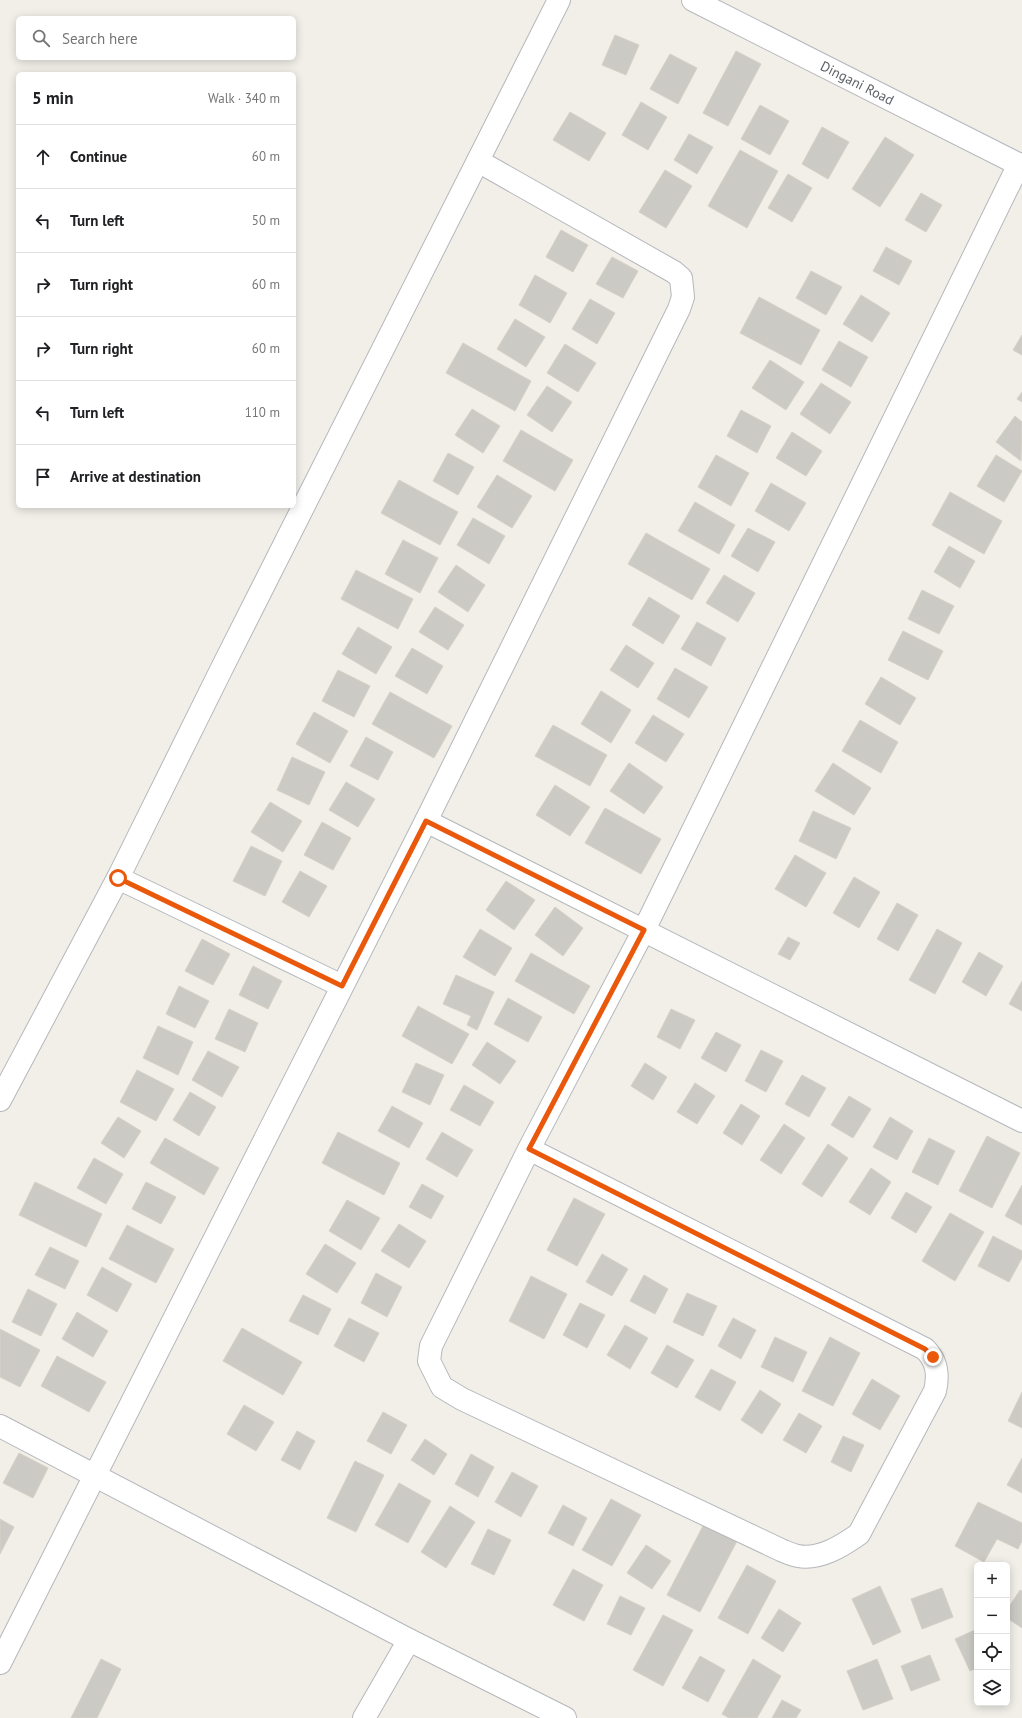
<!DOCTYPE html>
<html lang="en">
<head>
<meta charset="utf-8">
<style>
	body { margin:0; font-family:"PT Sans",sans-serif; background:#f2f2f2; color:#202124 }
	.controls { position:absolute; right:12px; bottom:12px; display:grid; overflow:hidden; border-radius:6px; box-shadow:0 2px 10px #0003 }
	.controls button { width:36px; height:36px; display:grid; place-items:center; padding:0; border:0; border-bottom:1px solid #e0e0e0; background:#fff; color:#202124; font:20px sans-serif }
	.stop { position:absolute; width:12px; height:12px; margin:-9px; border:3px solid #ea580c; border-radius:50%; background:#fff }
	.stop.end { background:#ea580c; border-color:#fff; box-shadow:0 1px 4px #0008 }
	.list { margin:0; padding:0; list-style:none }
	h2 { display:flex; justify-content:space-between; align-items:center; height:52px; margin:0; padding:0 16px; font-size:17px }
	h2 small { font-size:13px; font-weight:400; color:#757577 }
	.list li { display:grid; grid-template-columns:26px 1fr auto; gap:12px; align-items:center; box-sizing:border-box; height:64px; padding:0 16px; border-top:1px solid #e0e0e0 }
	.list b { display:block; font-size:15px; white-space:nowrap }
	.list em { font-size:13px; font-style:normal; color:#757577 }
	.icon { flex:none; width:22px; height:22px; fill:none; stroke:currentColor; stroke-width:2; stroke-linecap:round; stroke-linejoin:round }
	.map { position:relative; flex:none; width:1022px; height:1718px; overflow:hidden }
	.search { position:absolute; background:#fff; box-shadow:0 2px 10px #0003; left:16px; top:16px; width:280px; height:44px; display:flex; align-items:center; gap:10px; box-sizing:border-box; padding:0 14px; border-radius:6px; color:#757577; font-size:15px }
	.panel { position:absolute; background:#fff; box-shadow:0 2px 10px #0003; left:16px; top:72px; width:280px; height:436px; border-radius:6px }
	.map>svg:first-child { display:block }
	.building { fill:#cccac5; stroke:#d5d1c6 }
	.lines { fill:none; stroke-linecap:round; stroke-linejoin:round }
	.minor-casing { stroke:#b5b7bc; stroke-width:24 }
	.minor { stroke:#fff; stroke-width:22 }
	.route { stroke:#ea580c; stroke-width:5 }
	.labels { text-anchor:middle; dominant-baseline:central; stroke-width:3; stroke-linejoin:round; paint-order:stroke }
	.street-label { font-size:14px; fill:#5f6268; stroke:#fff }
</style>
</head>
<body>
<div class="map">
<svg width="1022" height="1718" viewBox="0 0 1022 1718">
	<rect width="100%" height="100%" fill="#f1efe8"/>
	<g class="building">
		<path d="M615,35L639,45L626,75L602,65Z"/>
		<path d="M736,51L761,64L728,126L703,113Z"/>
		<path d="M670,54L697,68L678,104L650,89Z"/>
		<path d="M641,102L667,117L648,150L622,135Z"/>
		<path d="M760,105L789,121L770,155L741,139Z"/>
		<path d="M570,112L606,133L589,161L553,140Z"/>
		<path d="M822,127L849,142L828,179L802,164Z"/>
		<path d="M689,134L713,147L697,174L674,160Z"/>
		<path d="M885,137L914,155L880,207L852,189Z"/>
		<path d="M740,150L778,171L747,228L708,206Z"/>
		<path d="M665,170L692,186L666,228L639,212Z"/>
		<path d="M788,174L812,188L792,222L768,208Z"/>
		<path d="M921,193L942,205L926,232L905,220Z"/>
		<path d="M561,230L588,245L573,272L546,257Z"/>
		<path d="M886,247L912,261L899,285L873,271Z"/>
		<path d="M612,257L638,271L623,298L596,284Z"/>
		<path d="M811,271L842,287L826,315L796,298Z"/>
		<path d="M535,275L567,293L550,323L519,305Z"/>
		<path d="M861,295L890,313L872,342L843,324Z"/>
		<path d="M759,297L820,330L801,365L740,333Z"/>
		<path d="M590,299L615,313L597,344L572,329Z"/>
		<path d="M515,319L545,337L526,367L497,349Z"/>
		<path d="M1022,335V355L1013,350Z"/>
		<path d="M839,341L868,357L851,387L822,370Z"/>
		<path d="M463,343L531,381L515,411L446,373Z"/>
		<path d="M565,344L596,363L578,392L547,373Z"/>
		<path d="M770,360L804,382L786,410L752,388Z"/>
		<path d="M821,383L851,402L830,434L800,414Z"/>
		<path d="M547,386L572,402L552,432L527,415Z"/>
		<path d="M1022,392V402L1017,399Z"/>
		<path d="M472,409L500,426L483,453L455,435Z"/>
		<path d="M741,410L771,426L757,453L727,436Z"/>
		<path d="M1015,416L1022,422L1021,461L996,442Z"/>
		<path d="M521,430L573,460L555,491L503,461Z"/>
		<path d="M792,432L822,451L806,476L776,458Z"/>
		<path d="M448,453L474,467L458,495L433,481Z"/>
		<path d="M716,455L749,473L731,506L698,487Z"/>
		<path d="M996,455L1022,471L1004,502L977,486Z"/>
		<path d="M497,475L532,496L512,528L477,507Z"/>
		<path d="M399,480L458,512L440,545L381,513Z"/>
		<path d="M771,483L806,503L789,531L755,511Z"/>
		<path d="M950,492L1002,521L984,554L932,525Z"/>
		<path d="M695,502L735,525L719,554L678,531Z"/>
		<path d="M473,518L505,536L489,564L457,545Z"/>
		<path d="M748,528L775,542L758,572L731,556Z"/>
		<path d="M646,533L710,569L692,600L628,564Z"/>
		<path d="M403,540L438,558L420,593L385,574Z"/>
		<path d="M949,546L975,561L960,588L934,572Z"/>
		<path d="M456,565L485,585L468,612L438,592Z"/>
		<path d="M356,570L413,599L398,629L341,599Z"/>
		<path d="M724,575L755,593L738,622L706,603Z"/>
		<path d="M922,590L954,606L939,634L908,619Z"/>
		<path d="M649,597L680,616L663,644L632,625Z"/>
		<path d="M435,607L464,625L448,650L419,632Z"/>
		<path d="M697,622L726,638L711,666L681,649Z"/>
		<path d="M358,627L392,647L376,674L342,654Z"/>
		<path d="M903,631L943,651L928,680L888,660Z"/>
		<path d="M626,645L654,663L638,688L610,670Z"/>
		<path d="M412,648L443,666L427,694L395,676Z"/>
		<path d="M675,668L708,687L689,718L657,699Z"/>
		<path d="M338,670L370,686L354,717L322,701Z"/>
		<path d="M881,677L916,698L900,725L865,704Z"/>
		<path d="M601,691L631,710L611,743L581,724Z"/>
		<path d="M390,692L452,726L434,758L372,724Z"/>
		<path d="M314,712L348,731L330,763L296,744Z"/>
		<path d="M653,715L684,734L666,762L635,743Z"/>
		<path d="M860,720L898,742L881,773L842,751Z"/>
		<path d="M553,725L607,755L590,786L535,756Z"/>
		<path d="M366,737L393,752L378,780L350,766Z"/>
		<path d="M292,757L325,772L309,805L277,790Z"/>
		<path d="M629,763L663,787L644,814L610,791Z"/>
		<path d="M833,763L871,788L854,815L815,791Z"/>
		<path d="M346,782L375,799L358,827L329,810Z"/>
		<path d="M555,785L590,807L570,836L536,815Z"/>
		<path d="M270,802L302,821L283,852L251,832Z"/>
		<path d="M605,808L661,839L641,874L585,843Z"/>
		<path d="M813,811L851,828L836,859L799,841Z"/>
		<path d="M322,822L351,838L333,870L304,855Z"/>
		<path d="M251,846L282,861L265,896L233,881Z"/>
		<path d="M795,855L826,873L806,907L775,889Z"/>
		<path d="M300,871L327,886L309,917L282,902Z"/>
		<path d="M854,877L880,892L859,928L833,913Z"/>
		<path d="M506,881L535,900L514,930L486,910Z"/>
		<path d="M897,903L918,915L898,951L877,939Z"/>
		<path d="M555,907L583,928L563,956L535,935Z"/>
		<path d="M480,929L512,948L495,976L463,957Z"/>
		<path d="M937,929L962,943L935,994L909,980Z"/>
		<path d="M788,937L800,943L790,960L778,954Z"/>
		<path d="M202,939L230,954L213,985L185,971Z"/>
		<path d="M979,952L1003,966L986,996L962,982Z"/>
		<path d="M531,953L590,986L574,1014L515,981Z"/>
		<path d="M253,966L282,981L268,1009L239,995Z"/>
		<path d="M456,975L494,992L477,1030L467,1025L471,1016L443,1004Z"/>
		<path d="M1022,981V1011L1009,1004Z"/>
		<path d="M179,986L209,1001L195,1028L166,1014Z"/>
		<path d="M508,998L542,1017L528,1042L494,1024Z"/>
		<path d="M418,1006L469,1034L452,1064L402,1036Z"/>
		<path d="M229,1009L258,1023L245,1052L215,1039Z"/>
		<path d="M671,1009L695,1020L680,1049L657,1037Z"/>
		<path d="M158,1026L193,1042L178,1075L143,1058Z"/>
		<path d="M716,1032L741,1045L726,1072L701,1058Z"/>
		<path d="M487,1042L516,1061L500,1084L472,1065Z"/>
		<path d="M761,1050L783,1061L766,1092L745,1081Z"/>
		<path d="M208,1051L239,1067L222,1097L192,1080Z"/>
		<path d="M416,1063L444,1075L430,1105L402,1092Z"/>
		<path d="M645,1063L667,1077L653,1100L631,1086Z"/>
		<path d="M137,1070L174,1089L156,1121L120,1102Z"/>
		<path d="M802,1075L826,1088L809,1117L785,1104Z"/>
		<path d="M695,1083L715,1096L697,1124L677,1112Z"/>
		<path d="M464,1085L494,1102L480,1126L450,1110Z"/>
		<path d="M190,1092L216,1107L199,1136L173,1120Z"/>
		<path d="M849,1096L871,1109L853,1138L831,1125Z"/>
		<path d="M741,1104L760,1116L742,1145L723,1133Z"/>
		<path d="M392,1106L423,1123L409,1148L378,1131Z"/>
		<path d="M118,1117L141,1131L124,1158L101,1143Z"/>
		<path d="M890,1117L913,1131L897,1160L873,1147Z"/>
		<path d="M784,1124L805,1138L781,1174L760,1160Z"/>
		<path d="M338,1132L400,1163L384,1195L322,1163Z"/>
		<path d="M442,1132L473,1150L457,1177L426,1159Z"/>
		<path d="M987,1136L1020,1153L992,1208L959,1191Z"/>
		<path d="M165,1138L219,1168L204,1195L150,1163Z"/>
		<path d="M929,1138L955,1151L938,1185L912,1172Z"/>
		<path d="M828,1144L848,1158L822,1197L802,1184Z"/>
		<path d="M94,1158L123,1174L106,1204L77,1188Z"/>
		<path d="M871,1168L891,1182L870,1215L849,1202Z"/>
		<path d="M35,1182L102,1214L86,1247L19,1215Z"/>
		<path d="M146,1182L176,1197L161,1224L132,1209Z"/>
		<path d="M422,1184L444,1196L431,1219L409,1207Z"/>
		<path d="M1022,1185V1225L1005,1216Z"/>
		<path d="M906,1192L932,1207L916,1233L891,1218Z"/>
		<path d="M574,1198L605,1214L577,1266L547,1250Z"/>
		<path d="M347,1200L380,1218L361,1250L329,1231Z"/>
		<path d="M950,1213L984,1232L955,1281L922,1261Z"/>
		<path d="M399,1224L426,1241L409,1268L381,1251Z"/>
		<path d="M127,1225L174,1249L156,1283L109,1259Z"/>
		<path d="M993,1236L1022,1251V1258L1009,1282L978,1266Z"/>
		<path d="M325,1244L356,1263L337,1293L306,1274Z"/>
		<path d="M50,1247L79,1261L65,1289L35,1275Z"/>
		<path d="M602,1254L628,1269L612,1296L586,1282Z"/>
		<path d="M102,1267L132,1284L117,1312L87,1295Z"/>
		<path d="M376,1273L402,1287L387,1317L361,1303Z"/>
		<path d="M644,1275L668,1289L655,1314L630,1301Z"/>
		<path d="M531,1276L567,1294L544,1339L509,1321Z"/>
		<path d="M28,1289L57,1304L41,1336L12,1322Z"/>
		<path d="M687,1293L717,1306L703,1336L673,1322Z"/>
		<path d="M303,1295L331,1309L318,1335L289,1321Z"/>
		<path d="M580,1303L605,1315L587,1348L563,1335Z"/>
		<path d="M77,1312L108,1331L93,1357L62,1339Z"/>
		<path d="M349,1318L379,1333L364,1362L334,1346Z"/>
		<path d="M733,1318L756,1330L741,1359L718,1346Z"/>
		<path d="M625,1325L648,1338L630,1369L607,1355Z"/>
		<path d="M242,1328L302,1362L283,1395L223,1361Z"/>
		<path d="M0,1329L40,1350L20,1387L0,1377Z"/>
		<path d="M775,1337L807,1352L793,1382L761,1367Z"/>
		<path d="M830,1337L860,1353L833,1406L802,1391Z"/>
		<path d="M667,1345L694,1360L677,1388L651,1373Z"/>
		<path d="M57,1356L106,1382L89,1412L41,1386Z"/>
		<path d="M711,1369L736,1382L720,1411L695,1397Z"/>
		<path d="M872,1379L900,1396L880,1430L852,1414Z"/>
		<path d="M760,1390L781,1404L762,1434L741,1420Z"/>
		<path d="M1022,1392V1428L1008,1421Z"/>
		<path d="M244,1405L274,1422L256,1451L227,1434Z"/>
		<path d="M383,1412L407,1425L391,1454L367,1441Z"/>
		<path d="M799,1413L822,1426L806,1453L783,1440Z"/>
		<path d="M297,1431L315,1441L300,1470L281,1460Z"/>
		<path d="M843,1436L864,1445L851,1472L831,1462Z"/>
		<path d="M425,1439L447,1454L434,1475L411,1460Z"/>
		<path d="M19,1453L48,1468L33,1498L3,1483Z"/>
		<path d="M471,1454L494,1467L478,1497L455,1484Z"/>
		<path d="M1022,1458V1493L1007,1485Z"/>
		<path d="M355,1461L384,1475L356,1532L327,1518Z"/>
		<path d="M512,1472L538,1486L521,1517L495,1502Z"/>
		<path d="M399,1483L431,1501L408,1543L375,1525Z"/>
		<path d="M611,1499L641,1515L612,1566L582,1550Z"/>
		<path d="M978,1502L1022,1523V1541L1018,1549L997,1539L984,1562L955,1546Z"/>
		<path d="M563,1505L587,1518L573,1546L548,1533Z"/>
		<path d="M450,1506L475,1522L446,1568L421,1552Z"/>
		<path d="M0,1519L14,1527L0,1554Z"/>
		<path d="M704,1524L737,1541L700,1612L667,1595Z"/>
		<path d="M488,1529L511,1540L494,1575L471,1564Z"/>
		<path d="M646,1545L671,1561L652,1589L627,1573Z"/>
		<path d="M747,1565L776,1581L748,1634L718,1618Z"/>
		<path d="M573,1569L603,1585L584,1621L553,1605Z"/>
		<path d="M880,1586L901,1632L873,1645L852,1599Z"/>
		<path d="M942,1588L953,1617L922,1629L911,1599Z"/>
		<path d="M1020,1590L1022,1591V1628L1007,1618V1610Z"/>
		<path d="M620,1596L645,1608L631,1635L607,1624Z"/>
		<path d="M779,1609L801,1623L783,1652L761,1638Z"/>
		<path d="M663,1615L693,1630L663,1686L633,1670Z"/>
		<path d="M977,1629V1668L970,1671L955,1639Z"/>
		<path d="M930,1655L940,1680L911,1691L901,1666Z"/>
		<path d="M700,1656L725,1670L708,1702L682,1688Z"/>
		<path d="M101,1659L121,1669L97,1718H71Z"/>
		<path d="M753,1659L781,1676L757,1718H729L722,1714Z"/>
		<path d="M877,1659L893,1699L863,1710L847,1671Z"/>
		<path d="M782,1700L801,1710L796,1718H772Z"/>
	</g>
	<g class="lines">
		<defs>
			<g id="minor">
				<path id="s1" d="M693,0L1022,166"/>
				<path d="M426,821L1022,1121"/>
				<path d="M118,878L342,986"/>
				<path d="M0,1100L118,878L222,668L559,0"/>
				<path d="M529,1149L925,1349C937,1361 939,1374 935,1391L859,1534C842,1546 820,1560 798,1556C792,1555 786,1552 781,1550L462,1399L442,1387L429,1361L431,1346L529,1149L644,930L1019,164"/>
				<path d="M0,1426L409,1640L565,1718"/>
				<path d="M0,1663L426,821L679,309L683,297L681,278L674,272L478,161"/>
				<path d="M364,1718L409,1640"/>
			</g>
		</defs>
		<use href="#minor" class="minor-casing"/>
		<use href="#minor" class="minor"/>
	</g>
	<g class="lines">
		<path class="route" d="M118,878L342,986L426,821L644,930L529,1149L925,1349L933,1357"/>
	</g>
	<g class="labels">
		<g class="street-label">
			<text stroke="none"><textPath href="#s1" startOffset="184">Dingani Road</textPath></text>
		</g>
	</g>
</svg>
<div class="controls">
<button>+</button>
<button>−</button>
<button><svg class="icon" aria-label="locate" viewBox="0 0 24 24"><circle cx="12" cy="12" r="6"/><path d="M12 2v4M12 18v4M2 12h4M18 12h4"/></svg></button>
<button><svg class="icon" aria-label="layers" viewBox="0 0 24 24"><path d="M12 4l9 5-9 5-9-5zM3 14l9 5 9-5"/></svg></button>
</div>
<div class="stop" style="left:118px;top:878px"></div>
<div class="stop end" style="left:933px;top:1357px"></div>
<div class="search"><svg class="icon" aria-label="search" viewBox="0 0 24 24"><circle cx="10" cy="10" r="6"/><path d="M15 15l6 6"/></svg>Search here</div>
<section class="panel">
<h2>5 min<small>Walk · 340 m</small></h2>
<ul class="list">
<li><svg class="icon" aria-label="ahead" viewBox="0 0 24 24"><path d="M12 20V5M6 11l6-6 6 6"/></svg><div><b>Continue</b></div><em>60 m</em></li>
<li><svg class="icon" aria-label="left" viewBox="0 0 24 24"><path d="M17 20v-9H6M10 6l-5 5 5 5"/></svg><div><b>Turn left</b></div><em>50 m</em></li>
<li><svg class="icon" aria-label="right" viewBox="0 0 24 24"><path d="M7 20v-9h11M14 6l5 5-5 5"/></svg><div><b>Turn right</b></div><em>60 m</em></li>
<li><svg class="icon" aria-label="right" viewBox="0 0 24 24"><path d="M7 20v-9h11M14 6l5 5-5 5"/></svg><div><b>Turn right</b></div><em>60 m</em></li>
<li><svg class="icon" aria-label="left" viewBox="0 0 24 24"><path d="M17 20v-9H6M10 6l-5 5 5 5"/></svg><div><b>Turn left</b></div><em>110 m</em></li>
<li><svg class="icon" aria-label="arrive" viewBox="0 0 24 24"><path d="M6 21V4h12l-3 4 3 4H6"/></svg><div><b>Arrive at destination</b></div></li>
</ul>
</section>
</div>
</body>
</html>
